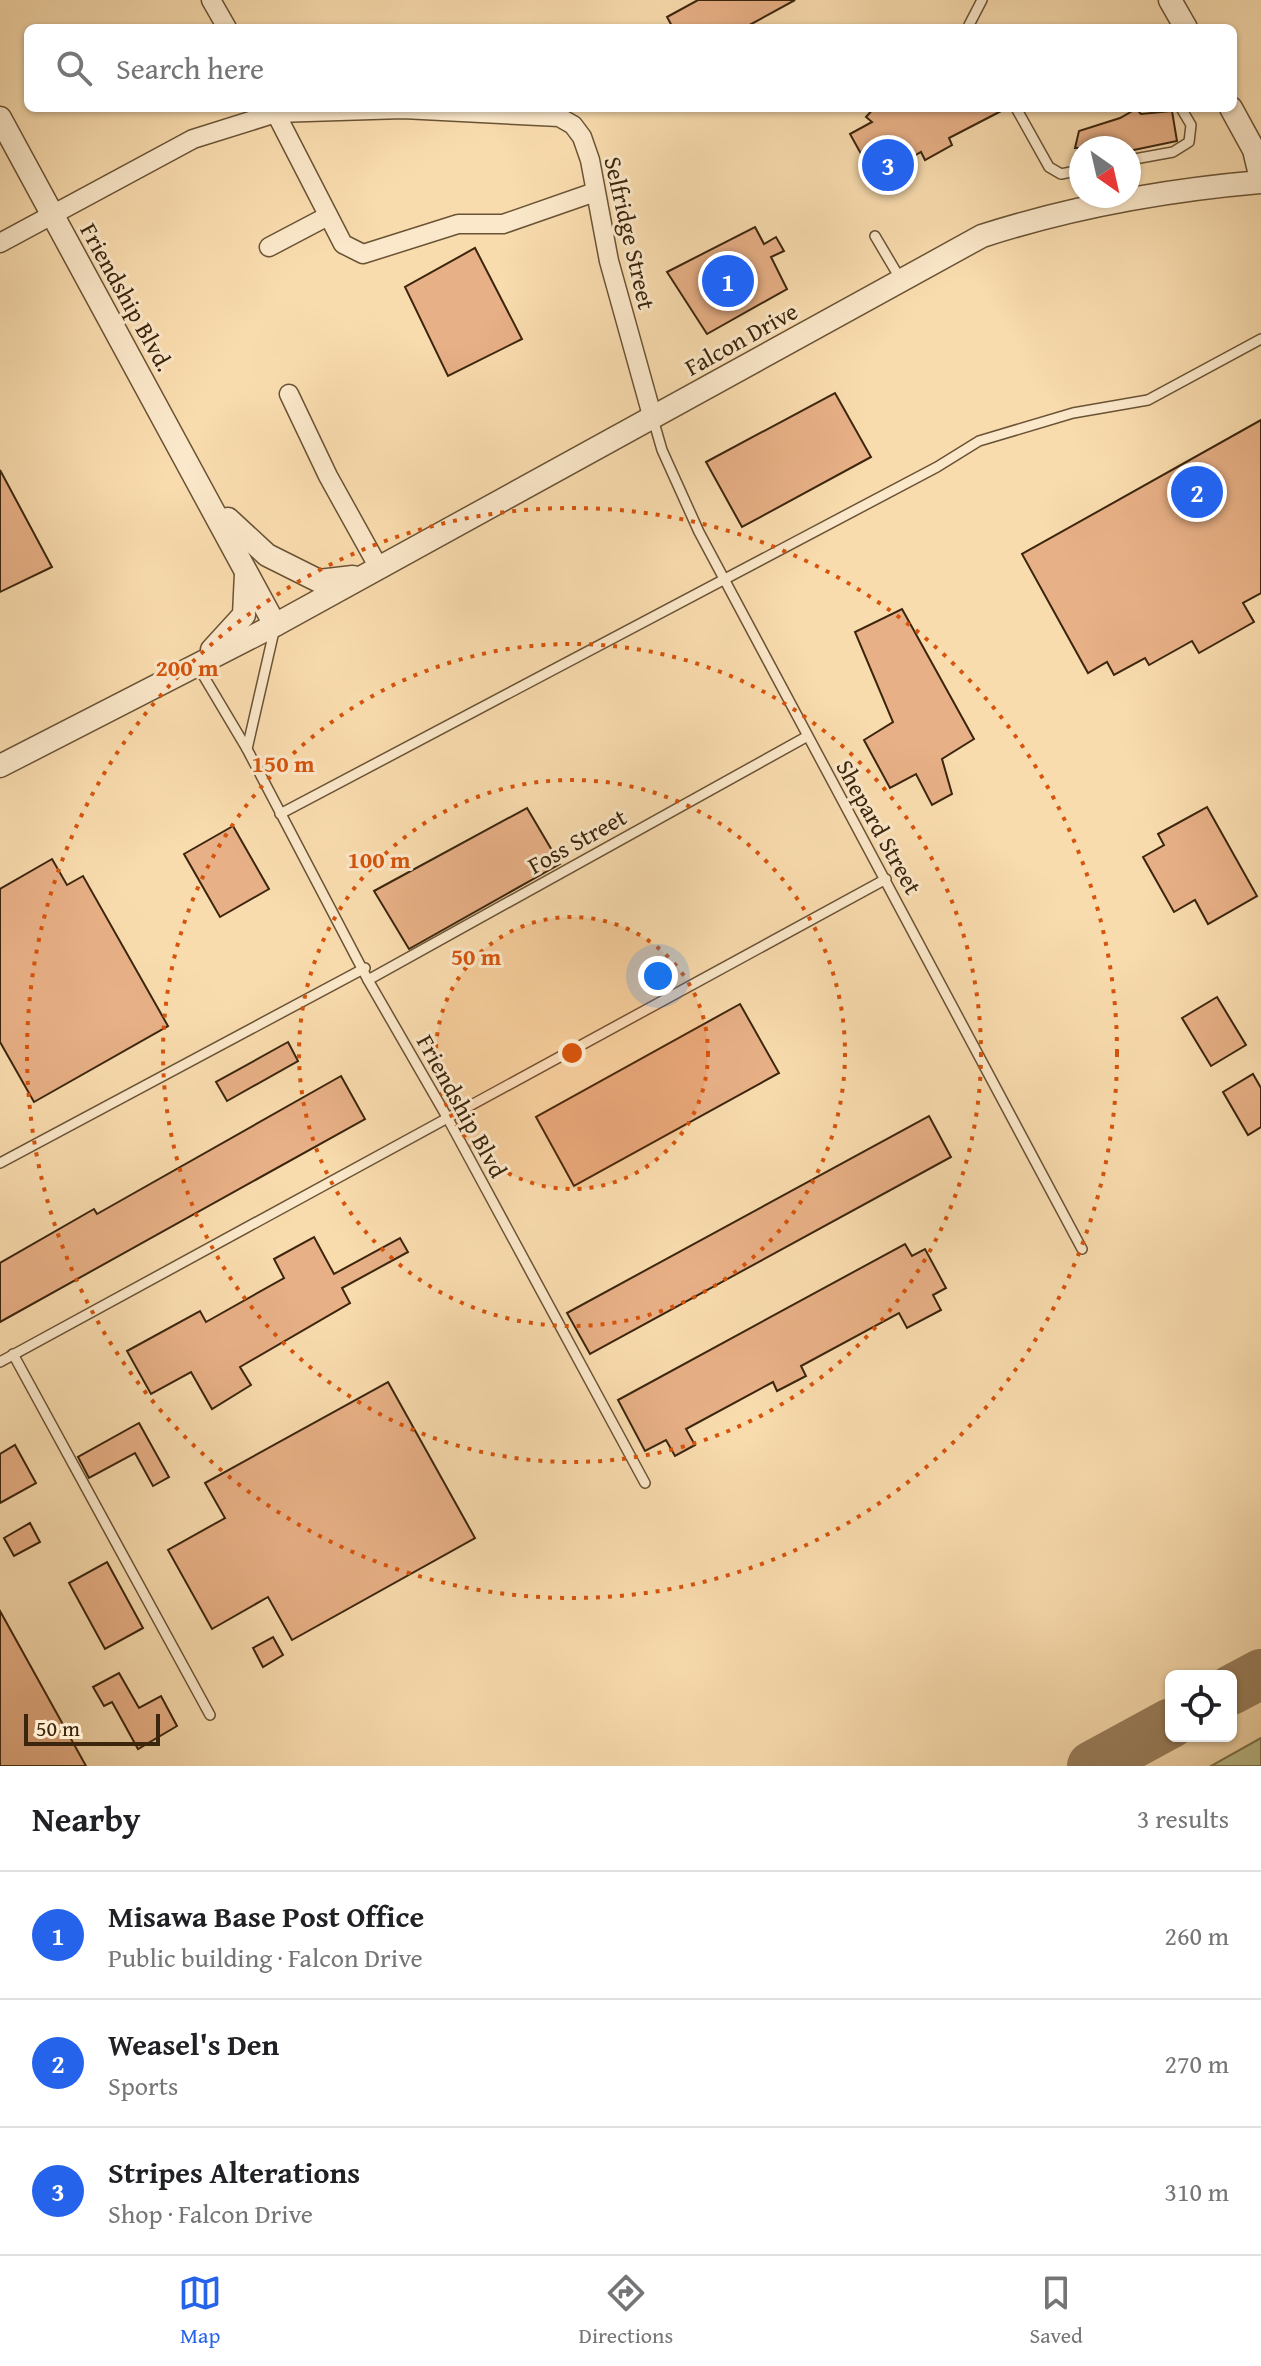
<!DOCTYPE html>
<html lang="en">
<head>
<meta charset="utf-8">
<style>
	body { margin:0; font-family:"Gentium Book Plus",serif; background:#f6f6f6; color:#202124 }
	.controls { position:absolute; right:24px; bottom:24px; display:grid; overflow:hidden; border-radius:12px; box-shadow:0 2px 6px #0004 }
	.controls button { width:72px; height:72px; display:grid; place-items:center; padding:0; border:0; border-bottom:2px solid #e0e0e0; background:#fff; color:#202124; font:40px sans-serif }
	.compass { position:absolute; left:1069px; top:136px; width:72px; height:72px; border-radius:50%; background:#fff; box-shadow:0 2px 6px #0004; rotate:146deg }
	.scale { position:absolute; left:24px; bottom:20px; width:136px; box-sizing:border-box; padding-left:8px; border:4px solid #3b250d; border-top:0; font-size:22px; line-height:28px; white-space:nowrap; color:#3b250d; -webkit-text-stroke:6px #fbe8ca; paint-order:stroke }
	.you { position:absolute; left:658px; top:976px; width:28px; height:28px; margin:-20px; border:6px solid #fff; border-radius:50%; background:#1a73e8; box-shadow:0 0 0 12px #1a73e833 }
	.badge { display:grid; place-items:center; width:52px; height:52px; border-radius:50%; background:#2563eb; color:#fff; font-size:26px; font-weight:700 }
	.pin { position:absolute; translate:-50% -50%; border:4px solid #fff; box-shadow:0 2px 8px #0006 }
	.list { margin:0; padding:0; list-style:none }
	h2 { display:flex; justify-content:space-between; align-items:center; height:104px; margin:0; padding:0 32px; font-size:34px }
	h2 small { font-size:26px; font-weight:400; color:#757577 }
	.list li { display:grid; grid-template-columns:52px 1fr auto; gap:24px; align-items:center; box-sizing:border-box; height:128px; padding:0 32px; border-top:2px solid #e0e0e0 }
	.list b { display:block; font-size:30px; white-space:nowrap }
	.list p { margin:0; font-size:26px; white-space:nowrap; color:#757577 }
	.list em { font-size:26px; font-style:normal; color:#757577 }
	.icon { flex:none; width:44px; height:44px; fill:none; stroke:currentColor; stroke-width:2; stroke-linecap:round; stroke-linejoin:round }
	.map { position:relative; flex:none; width:1261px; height:1766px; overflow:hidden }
	.search { position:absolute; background:#fff; box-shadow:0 2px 6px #0004; left:24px; right:24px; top:24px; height:88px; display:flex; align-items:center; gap:20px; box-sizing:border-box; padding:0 28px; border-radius:12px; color:#757577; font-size:30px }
	.sheet { height:488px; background:#fff }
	nav { display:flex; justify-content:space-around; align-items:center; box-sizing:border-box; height:112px; border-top:2px solid #e0e0e0; background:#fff; font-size:22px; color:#757577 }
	nav a { display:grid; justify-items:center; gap:4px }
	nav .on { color:#2563eb }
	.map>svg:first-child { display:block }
	.green { fill:#bcc08b; stroke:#7c724c; stroke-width:2 }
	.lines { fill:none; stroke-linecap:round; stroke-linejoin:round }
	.taxiway { stroke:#9a805e; stroke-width:50 }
	.building { fill:#e8b086; stroke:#3b250d; stroke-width:2 }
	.service-casing { stroke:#6a5335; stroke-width:12 }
	.minor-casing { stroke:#6a5335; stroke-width:21 }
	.tertiary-casing { stroke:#6a5335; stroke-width:25 }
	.service { stroke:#fbe8ca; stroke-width:9 }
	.minor { stroke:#fbe8ca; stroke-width:18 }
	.tertiary { stroke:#fbe8ca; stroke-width:22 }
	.ring { fill:none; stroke:#d7540c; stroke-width:4; stroke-dasharray:4 8 }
	.labels { text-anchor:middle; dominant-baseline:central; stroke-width:6; stroke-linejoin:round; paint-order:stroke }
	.street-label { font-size:24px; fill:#3b250d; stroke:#fbe8ca }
	.centre { fill:#d7540c; stroke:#fbe8ca; stroke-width:4 }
	.ring-label { font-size:24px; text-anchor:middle; font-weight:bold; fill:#d7540c; stroke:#fbe8ca; stroke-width:6; stroke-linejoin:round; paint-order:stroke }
</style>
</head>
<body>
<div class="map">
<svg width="1261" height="1766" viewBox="0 0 1261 1766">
	<rect width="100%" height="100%" fill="#f9dcae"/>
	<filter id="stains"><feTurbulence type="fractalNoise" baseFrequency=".0025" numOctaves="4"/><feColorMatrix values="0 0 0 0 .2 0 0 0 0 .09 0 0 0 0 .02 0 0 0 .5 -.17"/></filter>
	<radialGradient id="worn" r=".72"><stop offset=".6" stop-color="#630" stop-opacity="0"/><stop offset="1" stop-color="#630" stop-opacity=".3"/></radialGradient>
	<path class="green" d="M1261,1738V1766H1211Z"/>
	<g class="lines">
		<g class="taxiway">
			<path d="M1231,1690L1261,1674"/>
			<path d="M1092,1766L1171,1723"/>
		</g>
	</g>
	<g class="building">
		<path d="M698,0H795L744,28H673L667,17Z"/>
		<path d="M874,108H1007L949,138L952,145L925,160L921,152L875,179L850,134L872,122L866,117Z"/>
		<path d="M1136,109L1141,114L1172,111L1177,141L1129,151V148H1075L1079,131L1120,118Z"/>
		<path d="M755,227L764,244L776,237L784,251L771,257L787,289L707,334L667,272Z"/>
		<path d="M475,248L522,339L448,376L405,287Z"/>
		<path d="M835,393L871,457L742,527L706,462Z"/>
		<path d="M1261,420V593L1243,603L1254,622L1199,653L1192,641L1149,665L1145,658L1114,675L1107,662L1088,673L1022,554Z"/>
		<path d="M0,470L52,567L0,592Z"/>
		<path d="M902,609L974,739L942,759L952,794L932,805L916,774L890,788L864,740L893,722L855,632Z"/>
		<path d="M1207,807L1257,896L1208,924L1195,900L1174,912L1143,857L1164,845L1158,834Z"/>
		<path d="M527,808L560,864L409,949L374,891Z"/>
		<path d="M233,826L269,889L220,917L184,854Z"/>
		<path d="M52,859L67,885L83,876L168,1026L34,1102L0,1042V889Z"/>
		<path d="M1217,997L1246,1045L1211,1066L1182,1018Z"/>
		<path d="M740,1004L779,1073L574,1186L536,1117Z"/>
		<path d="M288,1042L298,1061L227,1101L216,1082Z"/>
		<path d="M1253,1074L1261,1088V1127L1248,1135L1223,1092Z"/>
		<path d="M341,1076L365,1119L0,1322V1263L94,1209L97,1214Z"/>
		<path d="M929,1116L951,1157L590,1354L567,1313Z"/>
		<path d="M314,1237L334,1274L400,1238L408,1252L342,1288L350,1303L240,1367L251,1385L212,1409L191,1372L151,1394L127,1351L200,1311L206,1322L284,1278L274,1259Z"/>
		<path d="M905,1244L912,1256L925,1249L946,1288L933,1295L941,1310L907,1328L899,1313L801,1366L806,1376L777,1391L773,1382L686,1429L695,1445L675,1456L666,1440L645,1451L618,1400Z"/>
		<path d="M388,1382L475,1538L292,1640L268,1597L212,1629L168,1550L225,1518L205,1483Z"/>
		<path d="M139,1423L169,1477L153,1486L135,1453L89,1478L78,1457Z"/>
		<path d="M15,1445L36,1483L0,1503V1454Z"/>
		<path d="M30,1523L40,1542L14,1556L4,1538Z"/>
		<path d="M107,1562L143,1628L105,1649L69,1583Z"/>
		<path d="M0,1611L86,1766H0Z"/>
		<path d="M273,1637L283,1655L263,1667L253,1648Z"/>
		<path d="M119,1673L139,1708L161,1696L177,1726L138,1749L112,1702L104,1706L93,1687Z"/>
	</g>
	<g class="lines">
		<defs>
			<g id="service">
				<path d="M971,28L969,25L982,0"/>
				<path d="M1016,108L1049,167L1061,174L1081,170"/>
				<path d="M1129,160L1173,152L1189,142L1191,125L1181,108"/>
				<path d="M875,236L901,280"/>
				<path d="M653,419L662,450L699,532L1082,1249"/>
				<path d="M197,665L247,749L368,980L447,1117L645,1483"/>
				<path d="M247,749L275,627"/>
				<path d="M280,814L937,467L979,441L1073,413L1148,400L1261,339"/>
				<path d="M368,980L806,737"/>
				<path d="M0,1163L365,968"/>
				<path d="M13,1354L210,1715"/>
				<path d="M0,1362L886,879"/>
			</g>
			<g id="minor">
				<path d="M211,0L227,28"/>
				<path d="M273,108L343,244L363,254L458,224H503L595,192"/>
				<path d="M0,243L193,139L276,113L403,109L559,117L573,125L582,137L590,160L609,261L653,419"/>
				<path d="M269,247L328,216"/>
				<path d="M289,394L328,476L379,568"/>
			</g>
			<g id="tertiary">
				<path d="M1170,0L1186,28"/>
				<path d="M1231,108L1254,150L1261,179"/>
				<path d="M0,118L275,625"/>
				<path d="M228,519L267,555L319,581L353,577"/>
				<path d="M212,650L244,615L246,573"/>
				<path d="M0,766L275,625L982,236C1072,207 1167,190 1261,182"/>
			</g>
		</defs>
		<use href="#service" class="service-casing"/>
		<use href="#minor" class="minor-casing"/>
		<use href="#tertiary" class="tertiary-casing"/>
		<use href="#service" class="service"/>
		<use href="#minor" class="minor"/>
		<use href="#tertiary" class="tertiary"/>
	</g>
	<circle cx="572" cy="1053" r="136" fill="#d7540c" fill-opacity=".12"/>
	<g class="ring">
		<circle cx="572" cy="1053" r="136"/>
		<circle cx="572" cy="1053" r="273"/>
		<circle cx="572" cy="1053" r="409"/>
		<circle cx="572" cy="1053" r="545"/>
	</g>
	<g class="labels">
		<g class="street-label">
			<text transform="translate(630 233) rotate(77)">Selfridge Street</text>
			<text transform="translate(127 297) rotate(61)">Friendship Blvd.</text>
			<text transform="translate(741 339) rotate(-29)">Falcon Drive</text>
			<text transform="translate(879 827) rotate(61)">Shepard Street</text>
			<text transform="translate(577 841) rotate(-29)">Foss Street</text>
			<text transform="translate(462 1106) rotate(61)">Friendship Blvd</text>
		</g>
	</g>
	<circle cx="572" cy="1053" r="12" class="centre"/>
	<g class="ring-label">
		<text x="187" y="676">200 m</text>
		<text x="283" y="772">150 m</text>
		<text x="379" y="868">100 m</text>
		<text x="476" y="965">50 m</text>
	</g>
	<rect width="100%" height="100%" filter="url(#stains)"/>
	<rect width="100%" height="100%" fill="url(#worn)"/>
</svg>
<div class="controls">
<button><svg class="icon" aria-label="locate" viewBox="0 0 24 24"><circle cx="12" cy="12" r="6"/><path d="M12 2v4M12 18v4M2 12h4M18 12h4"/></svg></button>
</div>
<svg class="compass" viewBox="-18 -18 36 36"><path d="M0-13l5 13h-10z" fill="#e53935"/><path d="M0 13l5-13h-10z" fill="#757577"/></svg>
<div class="scale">50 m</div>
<div class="you"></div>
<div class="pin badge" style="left:728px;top:281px">1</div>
<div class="pin badge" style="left:1197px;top:492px">2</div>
<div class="pin badge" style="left:888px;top:165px">3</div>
<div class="search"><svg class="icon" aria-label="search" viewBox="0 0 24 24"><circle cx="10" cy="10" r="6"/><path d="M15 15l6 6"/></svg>Search here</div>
</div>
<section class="sheet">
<h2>Nearby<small>3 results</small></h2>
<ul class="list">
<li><span class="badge">1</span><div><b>Misawa Base Post Office</b><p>Public building · Falcon Drive</p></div><em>260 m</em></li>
<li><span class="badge">2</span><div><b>Weasel's Den</b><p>Sports</p></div><em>270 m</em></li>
<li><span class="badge">3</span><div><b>Stripes Alterations</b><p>Shop · Falcon Drive</p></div><em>310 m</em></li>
</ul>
</section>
<nav>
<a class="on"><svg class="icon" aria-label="map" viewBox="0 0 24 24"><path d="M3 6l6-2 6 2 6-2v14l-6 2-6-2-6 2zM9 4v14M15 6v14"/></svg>Map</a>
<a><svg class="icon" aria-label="directions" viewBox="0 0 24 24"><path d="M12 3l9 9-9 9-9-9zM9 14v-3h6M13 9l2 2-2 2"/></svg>Directions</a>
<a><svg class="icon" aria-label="saved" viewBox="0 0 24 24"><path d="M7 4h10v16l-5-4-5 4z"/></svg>Saved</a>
</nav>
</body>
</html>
